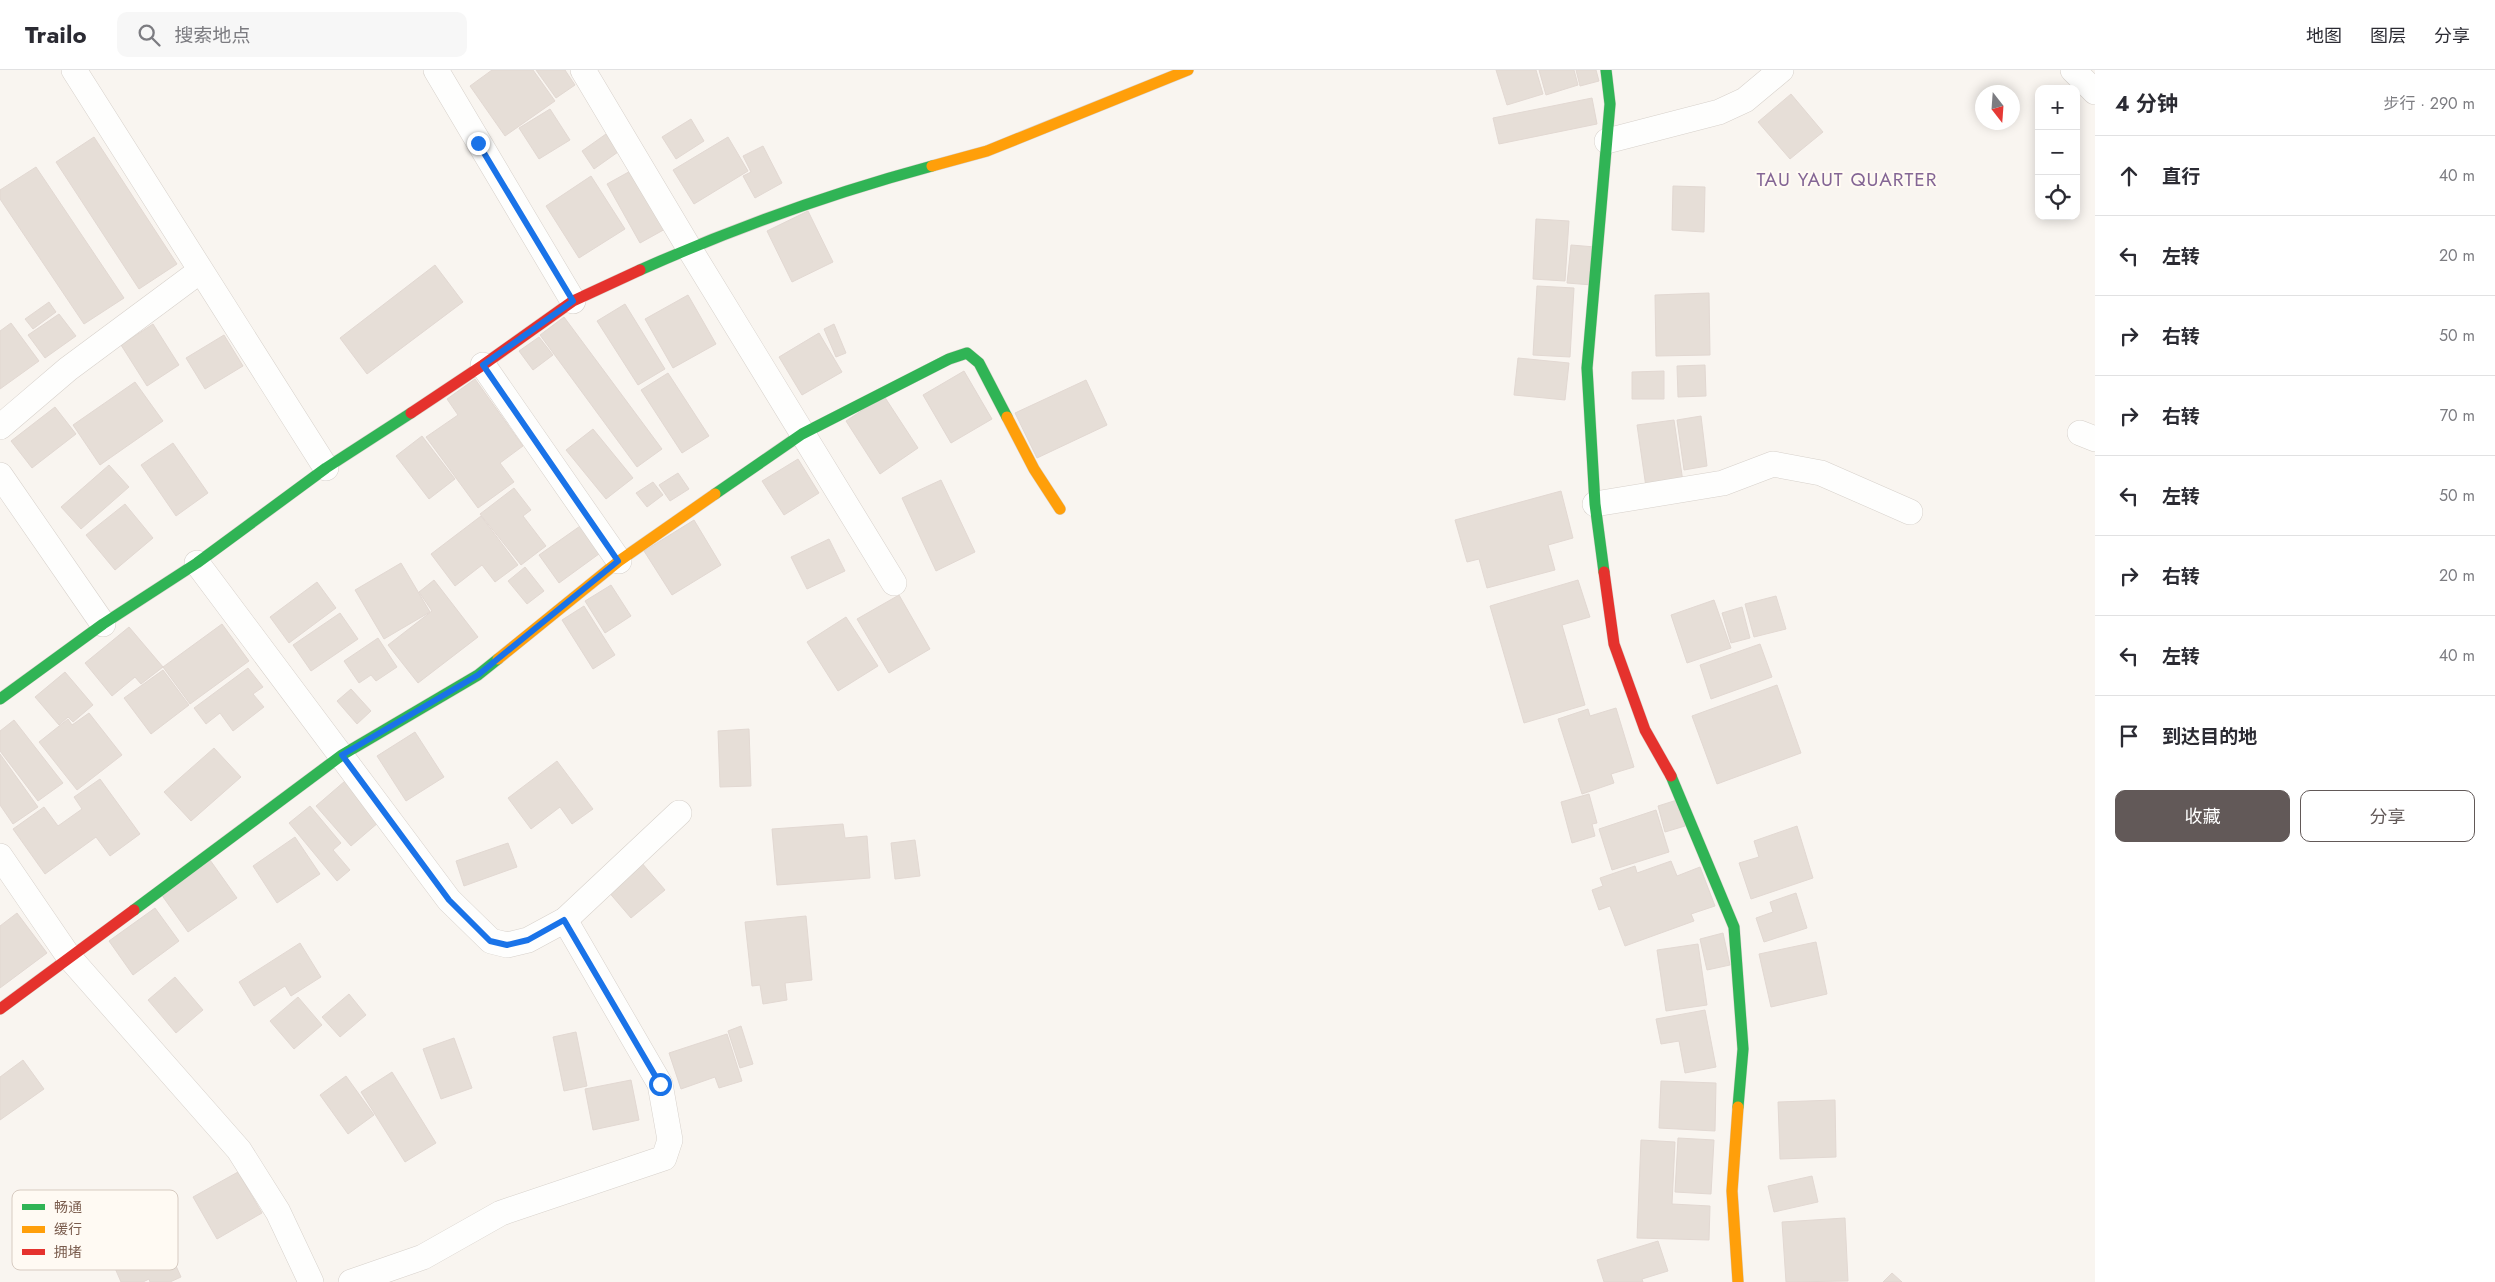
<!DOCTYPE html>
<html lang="zh">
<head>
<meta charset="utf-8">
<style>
	body { margin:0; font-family:Jost,"Noto Sans SC",sans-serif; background:#f7f7f7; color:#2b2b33 }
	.controls { position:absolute; right:15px; top:15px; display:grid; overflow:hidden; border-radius:10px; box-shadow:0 2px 12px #0003 }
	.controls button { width:45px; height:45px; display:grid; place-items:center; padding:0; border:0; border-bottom:1px solid #e1e1e2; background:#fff; color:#2b2b33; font:25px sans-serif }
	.compass { position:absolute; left:1975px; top:15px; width:45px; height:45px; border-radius:50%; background:#fff; box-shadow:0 2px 12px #0003; rotate:163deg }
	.stop { position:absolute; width:15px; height:15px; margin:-11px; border:4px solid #1a73e8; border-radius:50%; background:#fff }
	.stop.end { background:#1a73e8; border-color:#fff; box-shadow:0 1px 5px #0008 }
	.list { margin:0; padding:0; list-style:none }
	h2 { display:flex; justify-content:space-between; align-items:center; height:65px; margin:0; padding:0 20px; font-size:21px }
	h2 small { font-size:16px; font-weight:400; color:#7c7c81 }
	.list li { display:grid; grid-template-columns:32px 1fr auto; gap:15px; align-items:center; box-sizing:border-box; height:80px; padding:0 20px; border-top:1px solid #e1e1e2 }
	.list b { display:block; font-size:19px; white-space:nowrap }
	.list em { font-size:16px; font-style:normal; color:#7c7c81 }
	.actions { display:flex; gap:10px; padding:15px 20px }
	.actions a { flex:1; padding:11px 0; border:1px solid #625958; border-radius:10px; text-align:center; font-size:18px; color:#625958 }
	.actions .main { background:#625958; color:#fff }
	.icon { flex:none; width:28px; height:28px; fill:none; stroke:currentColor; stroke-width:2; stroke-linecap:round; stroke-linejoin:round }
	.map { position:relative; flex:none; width:2095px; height:1212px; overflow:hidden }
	header { display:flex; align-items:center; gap:30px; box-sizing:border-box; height:70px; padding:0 25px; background:#fff; border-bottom:1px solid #e1e1e2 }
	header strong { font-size:24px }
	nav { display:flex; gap:28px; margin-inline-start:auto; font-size:18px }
	.search { width:350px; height:45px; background:#f7f7f7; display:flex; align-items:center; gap:12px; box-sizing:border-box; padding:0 18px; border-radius:10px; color:#7c7c81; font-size:19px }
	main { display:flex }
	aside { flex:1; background:#fff }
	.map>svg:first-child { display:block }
	.building { fill:#e6ded7; stroke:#e2d8d2 }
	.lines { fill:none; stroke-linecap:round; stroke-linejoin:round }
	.street-casing { stroke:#d7d1cb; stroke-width:26 }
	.fast-casing { stroke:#d9d2cb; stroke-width:12 }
	.slow-casing { stroke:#d9d2cb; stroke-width:12 }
	.jam-casing { stroke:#d9d2cb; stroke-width:12 }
	.street { stroke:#fefefd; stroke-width:25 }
	.fast { stroke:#30b455; stroke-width:11 }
	.slow { stroke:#ff9f0a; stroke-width:11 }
	.jam { stroke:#e5322d; stroke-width:11 }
	.route { stroke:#1a73e8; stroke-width:6 }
	.labels { text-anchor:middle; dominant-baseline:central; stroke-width:4; stroke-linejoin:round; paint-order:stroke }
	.neighbourhood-label { font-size:19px; letter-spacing:1px; fill:#846695; stroke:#fffaf3 }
	.key { fill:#fffaf3; stroke:#d7cbc1; stroke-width:1 }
	.key-label { font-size:14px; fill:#7a5c4d }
</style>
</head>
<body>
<header>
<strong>Trailo</strong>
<div class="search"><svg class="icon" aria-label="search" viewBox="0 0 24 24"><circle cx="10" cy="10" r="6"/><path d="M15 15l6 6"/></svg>搜索地点</div>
<nav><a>地图</a><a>图层</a><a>分享</a></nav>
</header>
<main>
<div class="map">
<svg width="2095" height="1212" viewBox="0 0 2095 1212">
	<rect width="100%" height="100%" fill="#f9f5f0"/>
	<g class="building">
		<path d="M492,0H533L555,31L505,66L470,16Z"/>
		<path d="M536,0H565L575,15L556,28Z"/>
		<path d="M1496,0H1536L1543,24L1507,35Z"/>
		<path d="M1539,0H1574L1578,15L1546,25Z"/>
		<path d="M1576,0H1596L1599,11L1580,16Z"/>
		<path d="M1791,24L1823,62L1790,89L1758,52Z"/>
		<path d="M1592,28L1597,54L1499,74L1493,48Z"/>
		<path d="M550,39L570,70L539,89L519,58Z"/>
		<path d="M691,49L704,71L676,89L662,67Z"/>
		<path d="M606,64L618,82L594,99L582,81Z"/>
		<path d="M94,67L177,194L139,219L56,92Z"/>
		<path d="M728,67L748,101L694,134L673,100Z"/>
		<path d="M763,76L782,113L755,128L743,106L751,102L743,86Z"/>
		<path d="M36,97L124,228L84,254L0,129V120Z"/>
		<path d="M634,99L667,158L640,173L607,114Z"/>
		<path d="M591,106L625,159L579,188L546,136Z"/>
		<path d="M1673,116L1705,117L1704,162L1672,160Z"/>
		<path d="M808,141L833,192L792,212L767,161Z"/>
		<path d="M1536,149L1569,151L1565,211L1533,209Z"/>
		<path d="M1571,175L1595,177L1592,215L1567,213Z"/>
		<path d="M435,195L463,232L367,304L340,268Z"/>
		<path d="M1537,216L1574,218L1570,287L1533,285Z"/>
		<path d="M1709,223L1710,285L1656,286L1655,225Z"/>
		<path d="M688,225L716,274L673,298L645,249Z"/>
		<path d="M49,232L56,242L33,259L25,249Z"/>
		<path d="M625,234L665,299L638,315L597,251Z"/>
		<path d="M59,244L76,266L45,288L28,265Z"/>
		<path d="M564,247L662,379L637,397L540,265Z"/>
		<path d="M11,253L39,291L0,319V261Z"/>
		<path d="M153,254L179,295L147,316L121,275Z"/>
		<path d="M834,254L846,283L836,287L824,259Z"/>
		<path d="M819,263L842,302L802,325L779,287Z"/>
		<path d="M224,265L243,296L205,319L186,288Z"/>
		<path d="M539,267L553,285L533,300L519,281Z"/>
		<path d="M1518,288L1569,293L1565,330L1514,325Z"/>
		<path d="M1705,295L1706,326L1678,327L1677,296Z"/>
		<path d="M964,301L992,349L951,373L923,325Z"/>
		<path d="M1664,301V329H1632V302Z"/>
		<path d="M668,303L709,366L682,383L641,320Z"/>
		<path d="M475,309L523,376L500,393L514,412L478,438L426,367L458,345L447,329Z"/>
		<path d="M1086,310L1107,355L1037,388L1015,343Z"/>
		<path d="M135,312L163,351L100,395L73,355Z"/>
		<path d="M884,326L918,378L880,404L846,351Z"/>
		<path d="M55,337L76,364L32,398L11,371Z"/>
		<path d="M1701,346L1707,396L1684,400L1677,350Z"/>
		<path d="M1674,350L1684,419L1647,424L1637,355Z"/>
		<path d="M593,359L633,408L606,429L566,380Z"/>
		<path d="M422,366L455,409L429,429L396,386Z"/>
		<path d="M173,373L208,423L176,446L141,395Z"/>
		<path d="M798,389L819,423L784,445L762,411Z"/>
		<path d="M109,395L129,417L81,459L61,437Z"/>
		<path d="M678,403L689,419L670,431L659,415Z"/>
		<path d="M941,410L975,482L936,501L902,428Z"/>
		<path d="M653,412L663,425L647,437L636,423Z"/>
		<path d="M514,418L531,440L523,446L546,476L521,495L480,444Z"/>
		<path d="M1561,421L1573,468L1548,475L1555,500L1487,518L1479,489L1467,492L1455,450Z"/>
		<path d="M125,434L153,468L115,500L86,465Z"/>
		<path d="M481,446L518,495L495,512L482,495L455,516L431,484Z"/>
		<path d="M694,450L721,495L672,525L644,481Z"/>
		<path d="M583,454L603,481L559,513L539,485Z"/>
		<path d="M829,469L845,501L807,519L791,487Z"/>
		<path d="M401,493L430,542L384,569L355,520Z"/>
		<path d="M525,497L544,521L527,534L508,511Z"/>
		<path d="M434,510L478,567L418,613L388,575L432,541L419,522Z"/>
		<path d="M1578,510L1590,547L1562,555L1585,635L1524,653L1490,536Z"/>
		<path d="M317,512L336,538L289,573L270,547Z"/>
		<path d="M611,515L631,546L605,563L585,531Z"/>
		<path d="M899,525L930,579L889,603L857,549Z"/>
		<path d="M1776,526L1786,559L1754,567L1745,534Z"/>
		<path d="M1714,530L1731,578L1687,593L1671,545Z"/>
		<path d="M584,536L615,585L593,599L562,550Z"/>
		<path d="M1742,537L1750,568L1731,573L1722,543Z"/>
		<path d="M340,543L358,569L311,601L293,575Z"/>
		<path d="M846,547L878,596L838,621L807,572Z"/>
		<path d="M222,554L249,591L190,634L163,597Z"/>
		<path d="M129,557L163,597L141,614L135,607L112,626L85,593Z"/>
		<path d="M378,568L397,597L376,611L371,605L359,613L344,591Z"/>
		<path d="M1760,574L1772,607L1711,629L1700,595Z"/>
		<path d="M248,598L263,617L253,624L264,637L233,661L220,643L206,654L194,638Z"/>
		<path d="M163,600L189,635L151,664L124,628Z"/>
		<path d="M65,602L93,635L73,652L68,647L59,655L35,627Z"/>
		<path d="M1777,615L1801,683L1717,714L1692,646Z"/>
		<path d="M351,619L371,641L357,654L337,631Z"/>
		<path d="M1616,638L1634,697L1611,704L1614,713L1582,724L1558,649L1588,639L1590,646Z"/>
		<path d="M89,643L122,685L77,720L39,672L68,649L72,655Z"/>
		<path d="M14,650L63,713L38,731L0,681V661Z"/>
		<path d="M749,659L751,716L720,717L718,661Z"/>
		<path d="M415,662L444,707L406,731L377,686Z"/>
		<path d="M214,678L241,707L191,751L164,722Z"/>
		<path d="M0,684L38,737L13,754L0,735Z"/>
		<path d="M557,691L593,739L572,754L560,737L531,759L508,728Z"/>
		<path d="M100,709L140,764L110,786L96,767L45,804L13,759L44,737L58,756L82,739L74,727Z"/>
		<path d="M345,711L379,752L351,776L316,736Z"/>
		<path d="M1589,724L1597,753L1592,754L1595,766L1572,773L1561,732Z"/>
		<path d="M1677,730L1685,756L1665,762L1658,736Z"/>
		<path d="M310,736L341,773L333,780L350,800L337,811L289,753Z"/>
		<path d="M1656,740L1669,782L1612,800L1599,759Z"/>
		<path d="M843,754L845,768L867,766L870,808L777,815L772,759Z"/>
		<path d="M1797,756L1813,808L1751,829L1739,793L1759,787L1754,771Z"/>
		<path d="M295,767L320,804L277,833L253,796Z"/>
		<path d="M915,770L920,806L895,809L891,773Z"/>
		<path d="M508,773L517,797L464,816L456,791Z"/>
		<path d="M210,790L237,828L188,862L161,824Z"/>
		<path d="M1671,791L1677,806L1700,797L1715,836L1691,844L1694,851L1625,876L1610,836L1599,840L1592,820L1603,816L1600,808L1635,796L1637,803Z"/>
		<path d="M641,792L665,820L631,848L607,820Z"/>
		<path d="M1796,823L1807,858L1764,872L1756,848L1773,842L1770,832Z"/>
		<path d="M155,838L179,871L133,905L109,871Z"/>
		<path d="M17,843L47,883L0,918V856Z"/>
		<path d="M806,846L812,910L785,913L787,930L763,934L760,915L752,916L745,852Z"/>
		<path d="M1723,863L1730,895L1707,900L1700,869Z"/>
		<path d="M1816,872L1827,924L1771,937L1759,884Z"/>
		<path d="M300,873L321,907L291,926L285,916L254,936L239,912Z"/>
		<path d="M1698,874L1707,935L1666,941L1657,880Z"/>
		<path d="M175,907L203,940L176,963L148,930Z"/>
		<path d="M349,924L366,945L340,967L322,947Z"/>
		<path d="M298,927L322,955L294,979L270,951Z"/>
		<path d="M1705,940L1716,997L1685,1003L1679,971L1661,974L1656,949Z"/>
		<path d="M741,956L753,994L740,998L728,961Z"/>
		<path d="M576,962L587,1016L564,1021L553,967Z"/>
		<path d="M727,964L742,1011L719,1018L715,1007L681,1019L669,983Z"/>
		<path d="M454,968L472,1018L441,1029L423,979Z"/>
		<path d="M23,990L44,1019L0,1050V1007Z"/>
		<path d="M392,1002L436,1073L405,1092L361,1022Z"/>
		<path d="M346,1006L374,1045L348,1064L320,1025Z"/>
		<path d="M631,1010L639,1050L593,1060L585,1019Z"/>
		<path d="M1661,1011L1716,1013L1715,1061L1659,1058Z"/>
		<path d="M1835,1030L1836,1087L1780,1089L1778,1032Z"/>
		<path d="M1678,1068L1714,1070L1711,1124L1675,1122Z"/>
		<path d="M1641,1070L1675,1072L1672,1134L1710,1136L1709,1170L1637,1168Z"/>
		<path d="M238,1102L262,1143L217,1169L193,1127Z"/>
		<path d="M1812,1106L1818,1132L1774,1142L1768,1116Z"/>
		<path d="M153,1145L181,1207L170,1212H150L149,1209L143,1212H121L102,1168Z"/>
		<path d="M1845,1148L1848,1211L1786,1212L1782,1152Z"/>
		<path d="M1658,1171L1668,1201L1642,1209L1643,1212H1604L1597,1190Z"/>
		<path d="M1892,1203L1902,1212H1883Z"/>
	</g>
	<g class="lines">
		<defs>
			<g id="street">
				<path d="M74,0L326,398"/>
				<path d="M436,0L573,231"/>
				<path d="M583,0L689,178L894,513"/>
				<path d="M2073,0L2095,22"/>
				<path d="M1607,71L1719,42L1745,30L1781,0"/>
				<path d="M483,295L619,491"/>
				<path d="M0,357L68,299L200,201"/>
				<path d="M2080,363L2095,369"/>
				<path d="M0,405L103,554"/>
				<path d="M1595,434L1723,413L1773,394L1821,403L1910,442"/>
				<path d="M197,493L449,830L491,871L507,875L528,870L565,850L679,743"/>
				<path d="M0,786L69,887L239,1080L278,1142L311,1212"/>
				<path d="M351,1212L423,1187L501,1143L664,1088L670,1070L660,1014L565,850"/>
			</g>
			<g id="fast">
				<path d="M640,200C734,158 832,123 932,96"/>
				<path d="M715,424L802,364L949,289L967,283L979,293L1007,347"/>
				<path d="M1604,502L1595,434L1587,298L1610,34L1606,0"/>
				<path d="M0,629L103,554L197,493L326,398L411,343"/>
				<path d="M1671,706L1734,857L1743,979L1738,1037"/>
				<path d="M134,840L342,685L478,605L498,589"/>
			</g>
			<g id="slow">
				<path d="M932,96L987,81L1188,0"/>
				<path d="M1007,347L1034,399L1060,439"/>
				<path d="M498,589L619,491L715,424"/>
				<path d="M1738,1212L1732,1121L1738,1037"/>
			</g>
			<g id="jam">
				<path d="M411,343L483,295L573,231L640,200"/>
				<path d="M1604,502L1614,574L1645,660L1671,706"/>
				<path d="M0,939L134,840"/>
			</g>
		</defs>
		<use href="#street" class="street-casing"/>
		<use href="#fast" class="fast-casing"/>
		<use href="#slow" class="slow-casing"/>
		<use href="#jam" class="jam-casing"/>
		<use href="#street" class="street"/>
		<use href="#fast" class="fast"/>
		<use href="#slow" class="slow"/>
		<use href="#jam" class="jam"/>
	</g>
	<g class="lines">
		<path class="route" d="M478,73L573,231L483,295L618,491L478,605L342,685L449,830L490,871L507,875L528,870L564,850L660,1014"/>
	</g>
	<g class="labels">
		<g class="neighbourhood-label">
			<text x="1847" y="109">TAU YAUT QUARTER</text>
		</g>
	</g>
	<rect x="12" y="1120" width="166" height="80" rx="8" class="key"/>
	<rect x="22" y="1134" width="23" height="6" fill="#30b455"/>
	<rect x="22" y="1156" width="23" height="7" fill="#ff9f0a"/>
	<rect x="22" y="1179" width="23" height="6" fill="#e5322d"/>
	<g class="key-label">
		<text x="54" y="1142">畅通</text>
		<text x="54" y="1164">缓行</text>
		<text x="54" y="1187">拥堵</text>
	</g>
</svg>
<div class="controls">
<button>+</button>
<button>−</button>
<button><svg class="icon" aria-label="locate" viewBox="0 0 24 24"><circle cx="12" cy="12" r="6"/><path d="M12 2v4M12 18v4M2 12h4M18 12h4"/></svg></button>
</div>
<svg class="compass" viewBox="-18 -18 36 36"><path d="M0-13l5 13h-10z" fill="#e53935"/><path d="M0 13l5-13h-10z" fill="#7c7c81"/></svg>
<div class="stop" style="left:660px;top:1014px"></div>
<div class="stop end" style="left:478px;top:73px"></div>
</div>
<aside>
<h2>4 分钟<small>步行 · 290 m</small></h2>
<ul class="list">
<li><svg class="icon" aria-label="ahead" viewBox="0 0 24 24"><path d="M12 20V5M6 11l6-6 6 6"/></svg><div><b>直行</b></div><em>40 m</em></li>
<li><svg class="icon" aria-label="left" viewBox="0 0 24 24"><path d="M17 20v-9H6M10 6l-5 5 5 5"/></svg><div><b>左转</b></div><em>20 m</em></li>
<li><svg class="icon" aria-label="right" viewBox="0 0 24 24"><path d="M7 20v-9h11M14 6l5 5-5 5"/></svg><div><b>右转</b></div><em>50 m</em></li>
<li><svg class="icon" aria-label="right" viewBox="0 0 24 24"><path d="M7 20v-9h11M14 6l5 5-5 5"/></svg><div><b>右转</b></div><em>70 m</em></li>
<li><svg class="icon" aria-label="left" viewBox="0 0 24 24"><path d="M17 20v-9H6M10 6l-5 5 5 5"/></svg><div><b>左转</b></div><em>50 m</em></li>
<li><svg class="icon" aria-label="right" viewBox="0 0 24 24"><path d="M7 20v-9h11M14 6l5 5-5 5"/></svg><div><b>右转</b></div><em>20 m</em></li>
<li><svg class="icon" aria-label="left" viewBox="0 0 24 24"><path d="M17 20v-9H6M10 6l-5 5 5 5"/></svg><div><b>左转</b></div><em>40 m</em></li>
<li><svg class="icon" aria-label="arrive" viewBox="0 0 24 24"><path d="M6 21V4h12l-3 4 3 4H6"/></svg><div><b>到达目的地</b></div></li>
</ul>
<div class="actions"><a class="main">收藏</a><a>分享</a></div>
</aside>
</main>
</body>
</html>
